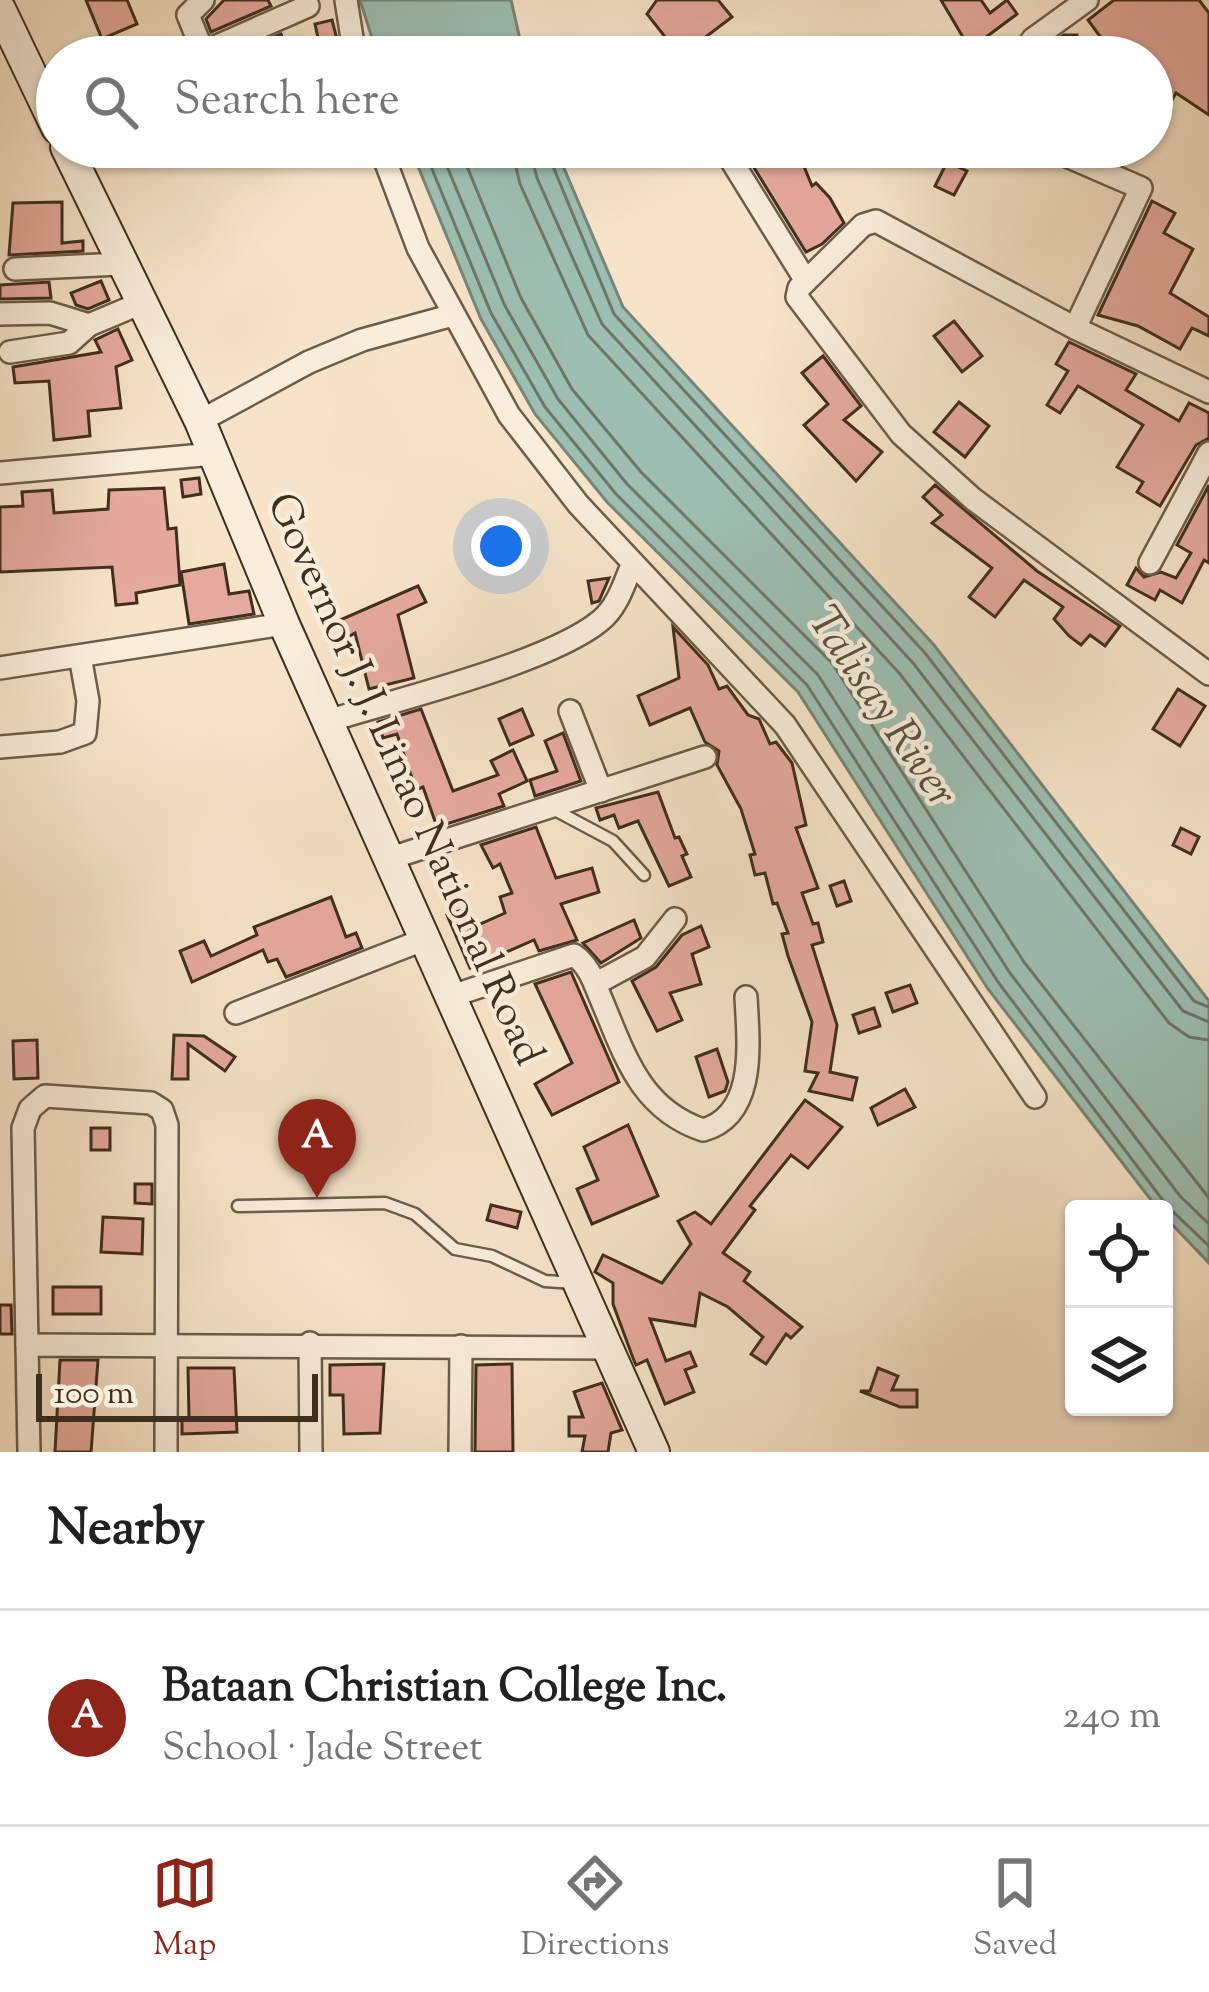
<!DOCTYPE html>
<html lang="en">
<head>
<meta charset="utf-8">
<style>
	body { margin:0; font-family:"Sorts Mill Goudy",serif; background:#f6f6f6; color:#202124 }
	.controls { position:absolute; right:36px; bottom:36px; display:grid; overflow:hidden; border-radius:12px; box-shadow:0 3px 9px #0004 }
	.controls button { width:108px; height:108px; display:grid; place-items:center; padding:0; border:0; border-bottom:3px solid #e0e0e0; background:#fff; color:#202124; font:60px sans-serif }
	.scale { position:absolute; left:36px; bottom:30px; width:282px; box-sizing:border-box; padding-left:12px; border:6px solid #3f2f1d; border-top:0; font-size:33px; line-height:42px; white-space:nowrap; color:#3f2f1d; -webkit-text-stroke:9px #f9eddb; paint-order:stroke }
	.you { position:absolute; left:501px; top:546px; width:42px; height:42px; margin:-30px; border:9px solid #fff; border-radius:50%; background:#1a73e8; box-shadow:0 0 0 18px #1a73e833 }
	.badge { display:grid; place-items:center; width:78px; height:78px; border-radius:50%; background:#8f2418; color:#fff; font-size:39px; font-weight:700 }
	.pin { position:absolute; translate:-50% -99px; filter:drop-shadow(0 3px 6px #0008) }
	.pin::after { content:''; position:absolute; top:63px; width:42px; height:36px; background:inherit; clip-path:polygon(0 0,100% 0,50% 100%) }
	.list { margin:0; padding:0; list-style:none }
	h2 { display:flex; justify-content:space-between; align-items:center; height:156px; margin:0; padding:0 48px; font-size:51px }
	h2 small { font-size:39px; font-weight:400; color:#757577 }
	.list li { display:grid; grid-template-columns:78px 1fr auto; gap:36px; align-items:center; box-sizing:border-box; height:216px; padding:0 48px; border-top:3px solid #e0e0e0 }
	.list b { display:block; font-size:45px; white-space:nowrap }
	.list p { margin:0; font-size:39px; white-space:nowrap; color:#757577 }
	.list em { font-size:39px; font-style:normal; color:#757577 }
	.icon { flex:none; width:66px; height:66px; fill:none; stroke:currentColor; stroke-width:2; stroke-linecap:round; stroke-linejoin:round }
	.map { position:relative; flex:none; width:1209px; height:1452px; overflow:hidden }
	.search { position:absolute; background:#fff; box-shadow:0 3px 9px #0004; left:36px; right:36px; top:36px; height:132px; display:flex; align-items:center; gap:30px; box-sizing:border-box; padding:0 42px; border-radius:66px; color:#757577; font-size:45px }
	.sheet { height:372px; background:#fff }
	nav { display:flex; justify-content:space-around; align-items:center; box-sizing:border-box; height:168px; border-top:3px solid #e0e0e0; background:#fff; font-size:33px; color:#757577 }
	nav a { display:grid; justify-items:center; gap:6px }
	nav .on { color:#8f2418 }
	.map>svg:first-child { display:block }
	.water { fill:#9dbeb2; stroke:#778576; stroke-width:3 }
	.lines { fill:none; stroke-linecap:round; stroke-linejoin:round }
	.shore { stroke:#6e7668; stroke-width:3 }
	.building { fill:#e5a99d; stroke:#3f2f1d; stroke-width:3 }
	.lane-casing { stroke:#6d5c48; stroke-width:15 }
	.street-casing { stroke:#6d5c48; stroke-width:26 }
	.secondary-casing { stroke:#3f2f1d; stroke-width:34 }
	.lane { stroke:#f9eddb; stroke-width:10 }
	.street { stroke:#f9eddb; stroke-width:21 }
	.secondary { stroke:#f9eddb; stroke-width:30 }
	.labels { text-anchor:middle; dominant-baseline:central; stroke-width:9; stroke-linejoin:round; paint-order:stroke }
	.street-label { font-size:42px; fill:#3f2f1d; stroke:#f9eddb }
	.water-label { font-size:45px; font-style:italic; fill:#565342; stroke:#f9eddb }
</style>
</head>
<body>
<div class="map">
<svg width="1209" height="1452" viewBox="0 0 1209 1452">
	<rect width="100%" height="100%" fill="#f6e3c8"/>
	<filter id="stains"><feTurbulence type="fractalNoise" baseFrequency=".00167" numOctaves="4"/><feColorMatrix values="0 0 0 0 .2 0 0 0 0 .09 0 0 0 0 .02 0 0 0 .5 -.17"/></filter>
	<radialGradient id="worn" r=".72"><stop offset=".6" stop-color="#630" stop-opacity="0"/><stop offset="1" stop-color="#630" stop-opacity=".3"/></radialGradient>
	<g class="water">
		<path d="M360,0H511L524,57H378Z"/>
		<path d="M410,147H555L623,307L934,645L1209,1001V1263L1164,1216V1209H1158L988,989L798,692L607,502L535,414L481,319Z"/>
	</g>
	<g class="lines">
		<g class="shore">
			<path d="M423,147L491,313L545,407L616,494L807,685L998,982L1168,1207L1209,1246"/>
			<path d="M439,147L505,306L558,399L627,484L818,675L1010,973L1180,1196L1209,1224"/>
			<path d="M459,147L521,298L572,389L641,472L832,663L1024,962L1209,1198"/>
			<path d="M511,147L520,184L588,335L900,674L1169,1023L1189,1037L1209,1040"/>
			<path d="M529,147L537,178L602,324L913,663L1183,1011L1209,1022"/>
			<path d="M545,147L614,314L925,653L1194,1001L1209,1007"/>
		</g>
	</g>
	<g class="building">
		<path d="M86,0H127L137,24L102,39Z"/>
		<path d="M224,0H268L271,6L211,32L206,19Z"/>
		<path d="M657,0H718L732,17L699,42L706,57H681L647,14Z"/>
		<path d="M941,0H981L990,13L1007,0L1017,14L970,49Z"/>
		<path d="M1114,0H1199L1209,13V115L1176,93L1166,110L1152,101V57H1115L1088,20Z"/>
		<path d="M332,20L338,43L320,47L315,24Z"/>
		<path d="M281,34L289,57H229Z"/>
		<path d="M1064,35H1077L1076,57H1048V46Z"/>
		<path d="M760,147H796L812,186L816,183L830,198L844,223L822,244L806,252L745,153Z"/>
		<path d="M947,162L967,171L954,195L935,186Z"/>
		<path d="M1152,201L1175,213L1164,233L1193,249L1170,293L1209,317V336L1192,328L1180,349L1138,326L1098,315Z"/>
		<path d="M62,202V243L83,241V251L9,255L13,203Z"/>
		<path d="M101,281L109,300L88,309L76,305L71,293Z"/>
		<path d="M49,282L51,298L0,299V285Z"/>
		<path d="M954,321L982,356L962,372L934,336Z"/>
		<path d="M118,329L132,360L116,367L121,408L88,411L90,436L54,440L49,381L15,383L13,367L101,352L95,340Z"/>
		<path d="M1069,342L1136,374L1126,390L1179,421L1189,403L1209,413V438L1196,445L1160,506L1137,492L1143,482L1117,467L1143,425L1078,386L1060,413L1047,405L1068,371L1056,364Z"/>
		<path d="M823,356L861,406L844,420L882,452L856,481L804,425L828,404L802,373Z"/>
		<path d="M959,402L989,426L965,457L934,432Z"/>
		<path d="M199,478L201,494L183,497L181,480Z"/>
		<path d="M935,485L1037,571L1120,626L1105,646L1090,635L1081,645L1069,636L1054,619L1063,607L1024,580L995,617L969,597L992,568L932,523L942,515L923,497Z"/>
		<path d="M1209,485V563L1204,560L1182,603L1160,590L1155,600L1127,585L1136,568L1144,577L1161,572L1176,578L1191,553L1177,545Z"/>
		<path d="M164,488L168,529L176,528L180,585L136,593L137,603L116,605L112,567L0,572V507L23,506L22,492L52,490L54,513L108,509L109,490Z"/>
		<path d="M224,564L229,594L249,591L254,614L189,624L181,572Z"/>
		<path d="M609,578L599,601L592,603L588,581Z"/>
		<path d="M418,586L426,602L398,615L414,678L369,689L355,633L348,637L340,620Z"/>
		<path d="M673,627L708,665L719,689L727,686L748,715L759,719L770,744L776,742L792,763L806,825L796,828L818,888L802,893L813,924L818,923L823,942L812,945L837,1025L830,1072L857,1078L852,1100L809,1091L818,1073L805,1071L812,1022L788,956L782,934L788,933L777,903L773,904L765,873L755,875L750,855L755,854L741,809L717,765L719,751L705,742L690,708L650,725L638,696L679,678Z"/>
		<path d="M1178,689L1205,706L1180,746L1153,729Z"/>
		<path d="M421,709L453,791L498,775L491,761L513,750L527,781L499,794L504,806L437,827L423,787L416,790L397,734L383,738L378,722Z"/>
		<path d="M522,709L533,735L510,745L499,719Z"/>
		<path d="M563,733L581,781L535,796L530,780L557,771L545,741Z"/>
		<path d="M658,792L675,838L679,837L687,854L682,856L691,877L669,886L638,821L619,828L614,815L600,820L596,808Z"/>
		<path d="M536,827L556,878L592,868L599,892L561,904L577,940L539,951L534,940L470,968L447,915L462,910L471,928L505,913L500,897L512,893L500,864L493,868L481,845Z"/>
		<path d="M1181,828L1199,837L1191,854L1173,845Z"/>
		<path d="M844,881L851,901L837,906L830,886Z"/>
		<path d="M331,897L346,937L356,933L362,948L286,977L277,959L268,962L263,950L192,982L180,951L204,941L211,956L257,935L254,927Z"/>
		<path d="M634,920L641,938L601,963L583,943Z"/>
		<path d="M701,926L709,947L692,954L701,984L670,993L682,1020L657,1031L632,981L656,967L682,935Z"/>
		<path d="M571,972L619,1082L552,1115L535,1084L572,1063L535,984Z"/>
		<path d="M910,985L917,1003L893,1012L886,993Z"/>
		<path d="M874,1008L880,1026L859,1033L853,1015Z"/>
		<path d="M174,1035L204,1036L235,1057L225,1071L188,1044V1079H172Z"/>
		<path d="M37,1040L38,1078L14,1079L13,1041Z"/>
		<path d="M717,1049L728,1082L725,1091L709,1097L696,1057Z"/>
		<path d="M905,1089L915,1107L878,1125L871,1108Z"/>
		<path d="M805,1100L842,1127L808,1168L791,1155L750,1206L755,1210L723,1253L750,1272L744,1281L802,1327L791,1338L786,1334L766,1364L751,1354L763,1337L728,1307L700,1293L695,1326L650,1319L666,1361L690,1352L696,1366L685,1370L694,1392L665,1404L647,1360L636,1365L633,1358L613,1304V1283L595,1272L603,1255L662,1283L691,1244L678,1221L695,1212L711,1224Z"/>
		<path d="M628,1125L658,1196L592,1224L577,1189L598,1180L584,1147Z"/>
		<rect x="91" y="1128" width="19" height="22"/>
		<path d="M135,1184H152V1204L135,1203Z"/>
		<path d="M491,1205L521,1212L517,1228L487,1220Z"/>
		<path d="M103,1217L143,1219L142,1254L101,1252Z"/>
		<rect x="53" y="1287" width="48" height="27"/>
		<path d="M0,1305H11L12,1334H0Z"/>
		<path d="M60,1360H98L91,1452H55Z"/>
		<path d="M384,1364L380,1433L344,1434L343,1395H330V1365Z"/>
		<path d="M512,1364L513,1452H475L476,1365Z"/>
		<path d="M188,1368H234L237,1432L182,1434V1419H189Z"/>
		<path d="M878,1368L898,1376L892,1390H917V1407H900L860,1391H870Z"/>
		<path d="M602,1383L622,1430L611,1433L608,1452H582L585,1436H569V1417H583L574,1392Z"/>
	</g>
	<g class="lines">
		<defs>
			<g id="lane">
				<path d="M553,809L613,841L644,875"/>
				<path d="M238,1206L385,1203L415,1214L455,1249L492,1256L545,1281L575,1283"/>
			</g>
			<g id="street">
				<path d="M203,0L188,15L203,52"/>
				<path d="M346,0L355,57"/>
				<path d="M192,57L308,6"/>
				<path d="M1020,57L1033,39L1087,0"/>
				<path d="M380,147L418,248L509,415L578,504L785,725L1035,1097"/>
				<path d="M723,147L806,281"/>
				<path d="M1046,147L1141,188L1075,328"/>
				<path d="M15,269L120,264"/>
				<path d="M0,314L50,313L89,325"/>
				<path d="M10,352L69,343L89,325L139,304"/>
				<path d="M1209,392L1075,328L876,221L863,225L799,288L797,297L901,434L973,499L1209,674"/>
				<path d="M200,421L309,362L362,340L453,315"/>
				<path d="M0,473L214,454"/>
				<path d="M1150,563L1209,453"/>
				<path d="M0,668L284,624"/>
				<path d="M570,711L601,791"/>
				<path d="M328,721C395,700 549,663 600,621C617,608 624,584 632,565"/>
				<path d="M0,747L60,742L85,733L88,701L80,656"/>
				<path d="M391,858L705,757"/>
				<path d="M595,984L645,957L675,919"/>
				<path d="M452,996L574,955C588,965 593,979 599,994C624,1052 638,1108 703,1130C758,1115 748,1040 746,997"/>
				<path d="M236,1013L428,938"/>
				<path d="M310,1343L311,1452"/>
				<path d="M27,1345L23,1128L30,1109L45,1096L151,1103L162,1110L167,1125L166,1452"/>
				<path d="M29,1452L27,1345L607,1348"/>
				<path d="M460,1452L461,1346"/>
			</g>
			<g id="secondary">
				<path d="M0,9L57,128"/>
				<path d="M66,147L200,421L284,624L654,1452"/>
			</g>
		</defs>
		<use href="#lane" class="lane-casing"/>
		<use href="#street" class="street-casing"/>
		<use href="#secondary" class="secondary-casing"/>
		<use href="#lane" class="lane"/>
		<use href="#street" class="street"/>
		<use href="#secondary" class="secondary"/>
	</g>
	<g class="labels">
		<g class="street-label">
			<text transform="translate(403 780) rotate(66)">Governor J. J. Linao National Road</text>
		</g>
		<g class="water-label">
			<text transform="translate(880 708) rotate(56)">Talisay River</text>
		</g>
	</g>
	<rect width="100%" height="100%" filter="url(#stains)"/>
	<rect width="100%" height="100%" fill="url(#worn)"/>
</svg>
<div class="controls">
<button><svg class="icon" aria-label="locate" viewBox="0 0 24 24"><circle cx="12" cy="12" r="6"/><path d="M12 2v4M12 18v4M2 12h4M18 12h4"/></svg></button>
<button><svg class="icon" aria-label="layers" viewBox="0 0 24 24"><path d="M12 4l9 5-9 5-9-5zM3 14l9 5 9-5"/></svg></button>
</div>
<div class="scale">100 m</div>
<div class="you"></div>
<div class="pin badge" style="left:317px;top:1198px">A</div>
<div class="search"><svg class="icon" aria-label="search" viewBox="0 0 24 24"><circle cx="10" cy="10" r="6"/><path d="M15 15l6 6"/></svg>Search here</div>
</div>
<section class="sheet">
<h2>Nearby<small></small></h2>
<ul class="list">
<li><span class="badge">A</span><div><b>Bataan Christian College Inc.</b><p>School · Jade Street</p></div><em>240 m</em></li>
</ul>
</section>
<nav>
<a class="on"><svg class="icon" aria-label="map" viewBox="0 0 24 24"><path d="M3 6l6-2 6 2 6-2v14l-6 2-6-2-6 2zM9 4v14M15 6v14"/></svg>Map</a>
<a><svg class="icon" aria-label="directions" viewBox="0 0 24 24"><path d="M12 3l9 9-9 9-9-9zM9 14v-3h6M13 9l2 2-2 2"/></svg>Directions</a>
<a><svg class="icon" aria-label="saved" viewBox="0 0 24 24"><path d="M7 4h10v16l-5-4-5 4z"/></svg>Saved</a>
</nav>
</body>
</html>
